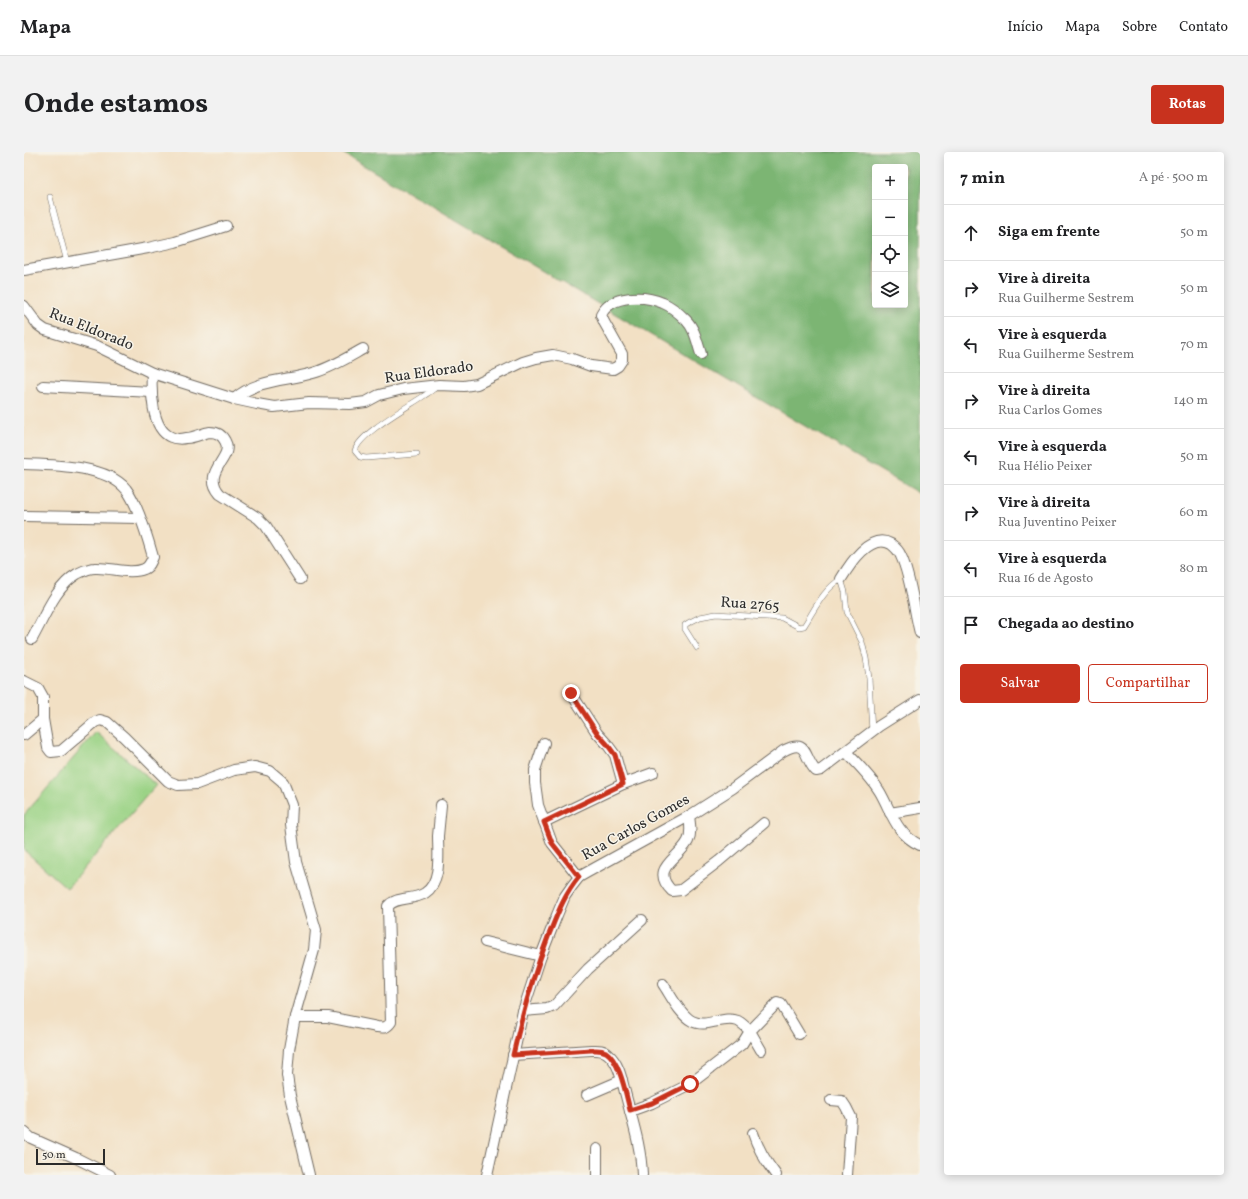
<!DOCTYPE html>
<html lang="pt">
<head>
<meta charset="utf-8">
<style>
	body { margin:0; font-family:Vollkorn,serif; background:#f2f2f2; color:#202124 }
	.controls { position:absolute; right:12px; top:12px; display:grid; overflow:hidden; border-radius:4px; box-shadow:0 2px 10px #0003 }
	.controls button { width:36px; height:36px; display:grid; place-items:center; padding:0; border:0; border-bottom:1px solid #e0e0e0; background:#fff; color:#202124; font:20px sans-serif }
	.scale { position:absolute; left:12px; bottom:10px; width:69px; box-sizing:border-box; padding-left:4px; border:2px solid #2b2b2b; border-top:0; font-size:11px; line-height:14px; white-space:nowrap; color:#2b2b2b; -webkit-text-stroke:3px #f7f3e8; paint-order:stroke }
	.stop { position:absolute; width:12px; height:12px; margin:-9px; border:3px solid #c8321e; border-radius:50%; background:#fff }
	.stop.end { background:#c8321e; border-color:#fff; box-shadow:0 1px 4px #0008 }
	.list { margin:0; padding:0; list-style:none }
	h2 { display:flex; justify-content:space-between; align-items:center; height:52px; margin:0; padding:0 16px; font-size:17px }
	h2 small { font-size:13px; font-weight:400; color:#757577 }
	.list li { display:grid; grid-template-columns:26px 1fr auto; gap:12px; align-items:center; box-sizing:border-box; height:56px; padding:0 16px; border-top:1px solid #e0e0e0 }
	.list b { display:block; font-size:15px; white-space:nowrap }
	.list p { margin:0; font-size:13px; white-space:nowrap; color:#757577 }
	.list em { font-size:13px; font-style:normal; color:#757577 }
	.actions { display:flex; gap:8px; padding:12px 16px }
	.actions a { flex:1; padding:9px 0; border:1px solid #c8321e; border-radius:4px; text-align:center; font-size:14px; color:#c8321e }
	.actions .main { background:#c8321e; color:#fff }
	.icon { flex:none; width:22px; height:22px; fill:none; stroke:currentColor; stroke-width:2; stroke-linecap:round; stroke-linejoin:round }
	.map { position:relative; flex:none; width:896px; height:1023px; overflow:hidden; border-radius:4px }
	header { display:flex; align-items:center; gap:24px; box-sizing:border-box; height:56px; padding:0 20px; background:#fff; border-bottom:1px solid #e0e0e0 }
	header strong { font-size:19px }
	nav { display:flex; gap:22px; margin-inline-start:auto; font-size:14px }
	.intro { display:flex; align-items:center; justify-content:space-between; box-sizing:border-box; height:96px; padding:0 24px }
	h1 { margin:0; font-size:28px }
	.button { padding:10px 18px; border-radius:4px; background:#c8321e; color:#fff; font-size:14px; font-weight:700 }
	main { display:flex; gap:24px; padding:0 24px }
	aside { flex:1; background:#fff; border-radius:4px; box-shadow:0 2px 10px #0003 }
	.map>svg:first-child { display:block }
	.green { fill:#9bd386; stroke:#637f58 }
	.forest { fill:#7cb573; stroke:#54704f; fill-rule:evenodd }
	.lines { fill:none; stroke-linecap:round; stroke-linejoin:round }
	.lane-casing { stroke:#716a61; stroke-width:6 }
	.street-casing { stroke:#716a61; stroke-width:12 }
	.lane { stroke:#fff; stroke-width:5 }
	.street { stroke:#fff; stroke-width:10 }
	.route { stroke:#c8321e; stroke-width:5 }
	.labels { text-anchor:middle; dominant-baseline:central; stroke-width:3; stroke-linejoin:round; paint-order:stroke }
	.street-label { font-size:15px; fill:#2b2b2b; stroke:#f7f3e8 }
</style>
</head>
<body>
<header>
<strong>Mapa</strong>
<nav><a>Início</a><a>Mapa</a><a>Sobre</a><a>Contato</a></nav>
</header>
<div class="intro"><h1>Onde estamos</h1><a class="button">Rotas</a></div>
<main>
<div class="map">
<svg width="896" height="1023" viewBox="0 0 896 1023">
	<rect width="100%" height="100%" fill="#f7f3e8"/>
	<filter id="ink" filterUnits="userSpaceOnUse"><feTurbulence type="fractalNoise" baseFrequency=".025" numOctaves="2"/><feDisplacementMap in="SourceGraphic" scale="8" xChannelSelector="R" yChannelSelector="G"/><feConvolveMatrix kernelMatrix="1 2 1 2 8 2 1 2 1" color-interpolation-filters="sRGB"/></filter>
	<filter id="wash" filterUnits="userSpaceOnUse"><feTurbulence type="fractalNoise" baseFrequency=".012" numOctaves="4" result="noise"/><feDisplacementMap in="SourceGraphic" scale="16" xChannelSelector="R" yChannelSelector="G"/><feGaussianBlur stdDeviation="0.9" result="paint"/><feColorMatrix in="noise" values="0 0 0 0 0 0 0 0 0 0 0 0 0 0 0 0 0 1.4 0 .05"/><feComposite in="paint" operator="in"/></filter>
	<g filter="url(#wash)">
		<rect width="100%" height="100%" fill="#f2e0c4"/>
		<path class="green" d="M72,580L132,633L43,736L0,698V663Z"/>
		<path class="forest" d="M317,0H896V342ZM851,15H881V153H851Z"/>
	</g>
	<g filter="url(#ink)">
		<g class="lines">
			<defs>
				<g id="lane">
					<path d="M26,45L43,110"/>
					<path d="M393,302L342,306L336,305L331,299C336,279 394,250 411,236"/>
					<path d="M673,496L661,477V473L664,471L676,465L692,462L758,466L775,475L780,474C791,457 799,438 817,427L821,440L823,460L838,490L842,506L845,526L848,580"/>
				</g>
				<g id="street">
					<path d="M0,118L124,96L151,90L202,74"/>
					<path d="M0,154L14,173L21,178L73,194L128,221L210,247L233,252L250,255L285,251L326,252L342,250L355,243L379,237L415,233L440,234L453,232L499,210L512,206L529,203L548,207L567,214L589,217L594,214L598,208V202L580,170L577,163C587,142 621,143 639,151C647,154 656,162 662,168C671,177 673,190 677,202"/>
					<path d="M128,221C127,238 127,277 147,285C151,287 158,287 162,286C171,286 178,281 186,280C193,280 198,283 201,289C211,306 176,319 196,342L234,366L242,374L276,427"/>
					<path d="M19,234L127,240"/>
					<path d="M210,247C233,227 262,229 289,221C307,216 323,206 339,197"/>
					<path d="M0,312C29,313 82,313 102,337C113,351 124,387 129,405C127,410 125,415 120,417C106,423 86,415 71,416C64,416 59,419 53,422C31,435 20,466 8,487"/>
					<path d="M0,364L115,366"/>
					<path d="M817,427C826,412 846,380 867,392C871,395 875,399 877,404C887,425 890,458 896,481"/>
					<path d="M0,529L14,536L19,545V567L24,596L27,600L37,599L71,570L76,568L83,570L100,585L144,629L154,633L173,632L210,618L231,615L246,619L259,630L268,653L267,673L272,710L292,778L290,798L271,865L265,898L263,923L266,944L285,1023"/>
					<path d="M547,541L573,581L583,592L591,603L599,632"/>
					<path d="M0,583L19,567"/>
					<path d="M520,591L511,618V631L514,653L528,691L555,725"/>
					<path d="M822,600C834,612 847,625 856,640C868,661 872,682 896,693"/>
					<path d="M866,661L896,656"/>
					<path d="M665,664C666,672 668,681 664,689C654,708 625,716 648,739L657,738L695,709L740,671"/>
					<path d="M520,670L599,632L629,621"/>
					<path d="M461,790L517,804"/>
					<path d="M499,859L523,857L530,854L564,817L618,768"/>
					<path d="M271,865H304L353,875C360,876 363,876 367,870L364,754C373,744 388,749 401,741C418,730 414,701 414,684C415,673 416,663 417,653"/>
					<path d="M737,898L726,879L753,851L757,852L775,882"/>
					<path d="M489,903L567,898C573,898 579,897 584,902C596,912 598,930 602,944C609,971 617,995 618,1023"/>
					<path d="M563,943L598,928"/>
					<path d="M807,948L818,949L822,955L827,965L823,1023"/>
					<path d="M606,959L628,951L666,932L718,892L726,879C723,876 718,871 714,869C699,863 683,877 668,869C656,863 646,842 639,832"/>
					<path d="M0,980L7,986L52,1006L86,1023"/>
					<path d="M729,981C734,997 742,1010 752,1023"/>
					<path d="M573,997V1023"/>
					<path d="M463,1023L499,859L517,804L533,763L541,744L548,734L555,725L562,721L665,664L709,636L759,599C785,585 779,606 792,619L797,618L855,574L896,548"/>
				</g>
			</defs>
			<use href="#lane" class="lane-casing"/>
			<use href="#street" class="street-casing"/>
			<use href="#lane" class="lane"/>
			<use href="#street" class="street"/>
		</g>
	</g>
	<g class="lines" filter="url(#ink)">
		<path class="route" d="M547,541L573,581L583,592L591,603L599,632L520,670L528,691L555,725C540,743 533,763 524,785C509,824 498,863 489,903L567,898C573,898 577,897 582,900C596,909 602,943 606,958L628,951L666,932"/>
	</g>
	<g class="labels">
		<g class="street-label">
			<text transform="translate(67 178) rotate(22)">Rua Eldorado</text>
			<text transform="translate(405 221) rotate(-8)">Rua Eldorado</text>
			<text transform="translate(726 453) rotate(4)">Rua 2765</text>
			<text transform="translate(612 676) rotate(-29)">Rua Carlos Gomes</text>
		</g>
	</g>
</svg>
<div class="controls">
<button>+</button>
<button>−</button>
<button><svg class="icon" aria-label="locate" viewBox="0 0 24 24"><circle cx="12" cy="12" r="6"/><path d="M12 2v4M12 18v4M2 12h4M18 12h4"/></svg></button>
<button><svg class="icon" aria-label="layers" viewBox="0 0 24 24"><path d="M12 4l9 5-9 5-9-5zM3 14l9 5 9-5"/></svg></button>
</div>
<div class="scale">50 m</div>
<div class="stop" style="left:666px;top:932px"></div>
<div class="stop end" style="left:547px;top:541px"></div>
</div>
<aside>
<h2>7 min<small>A pé · 500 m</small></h2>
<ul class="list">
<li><svg class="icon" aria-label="ahead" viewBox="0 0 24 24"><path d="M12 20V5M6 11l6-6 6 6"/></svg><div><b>Siga em frente</b></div><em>50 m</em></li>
<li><svg class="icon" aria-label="right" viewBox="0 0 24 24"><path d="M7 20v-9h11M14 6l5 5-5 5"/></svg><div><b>Vire à direita</b><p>Rua Guilherme Sestrem</p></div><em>50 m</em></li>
<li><svg class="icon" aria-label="left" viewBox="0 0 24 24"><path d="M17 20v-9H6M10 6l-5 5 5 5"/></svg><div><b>Vire à esquerda</b><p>Rua Guilherme Sestrem</p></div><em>70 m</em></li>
<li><svg class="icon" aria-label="right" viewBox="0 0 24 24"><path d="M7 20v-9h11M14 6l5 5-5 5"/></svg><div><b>Vire à direita</b><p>Rua Carlos Gomes</p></div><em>140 m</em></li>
<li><svg class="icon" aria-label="left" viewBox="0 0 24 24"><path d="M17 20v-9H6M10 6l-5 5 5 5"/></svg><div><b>Vire à esquerda</b><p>Rua Hélio Peixer</p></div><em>50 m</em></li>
<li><svg class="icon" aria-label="right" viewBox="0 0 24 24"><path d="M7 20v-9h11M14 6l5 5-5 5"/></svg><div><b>Vire à direita</b><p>Rua Juventino Peixer</p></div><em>60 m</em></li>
<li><svg class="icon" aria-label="left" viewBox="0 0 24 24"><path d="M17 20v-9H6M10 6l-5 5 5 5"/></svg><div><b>Vire à esquerda</b><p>Rua 16 de Agosto</p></div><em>80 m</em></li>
<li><svg class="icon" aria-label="arrive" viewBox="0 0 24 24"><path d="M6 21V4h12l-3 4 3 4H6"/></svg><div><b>Chegada ao destino</b></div></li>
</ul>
<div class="actions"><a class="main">Salvar</a><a>Compartilhar</a></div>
</aside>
</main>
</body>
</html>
